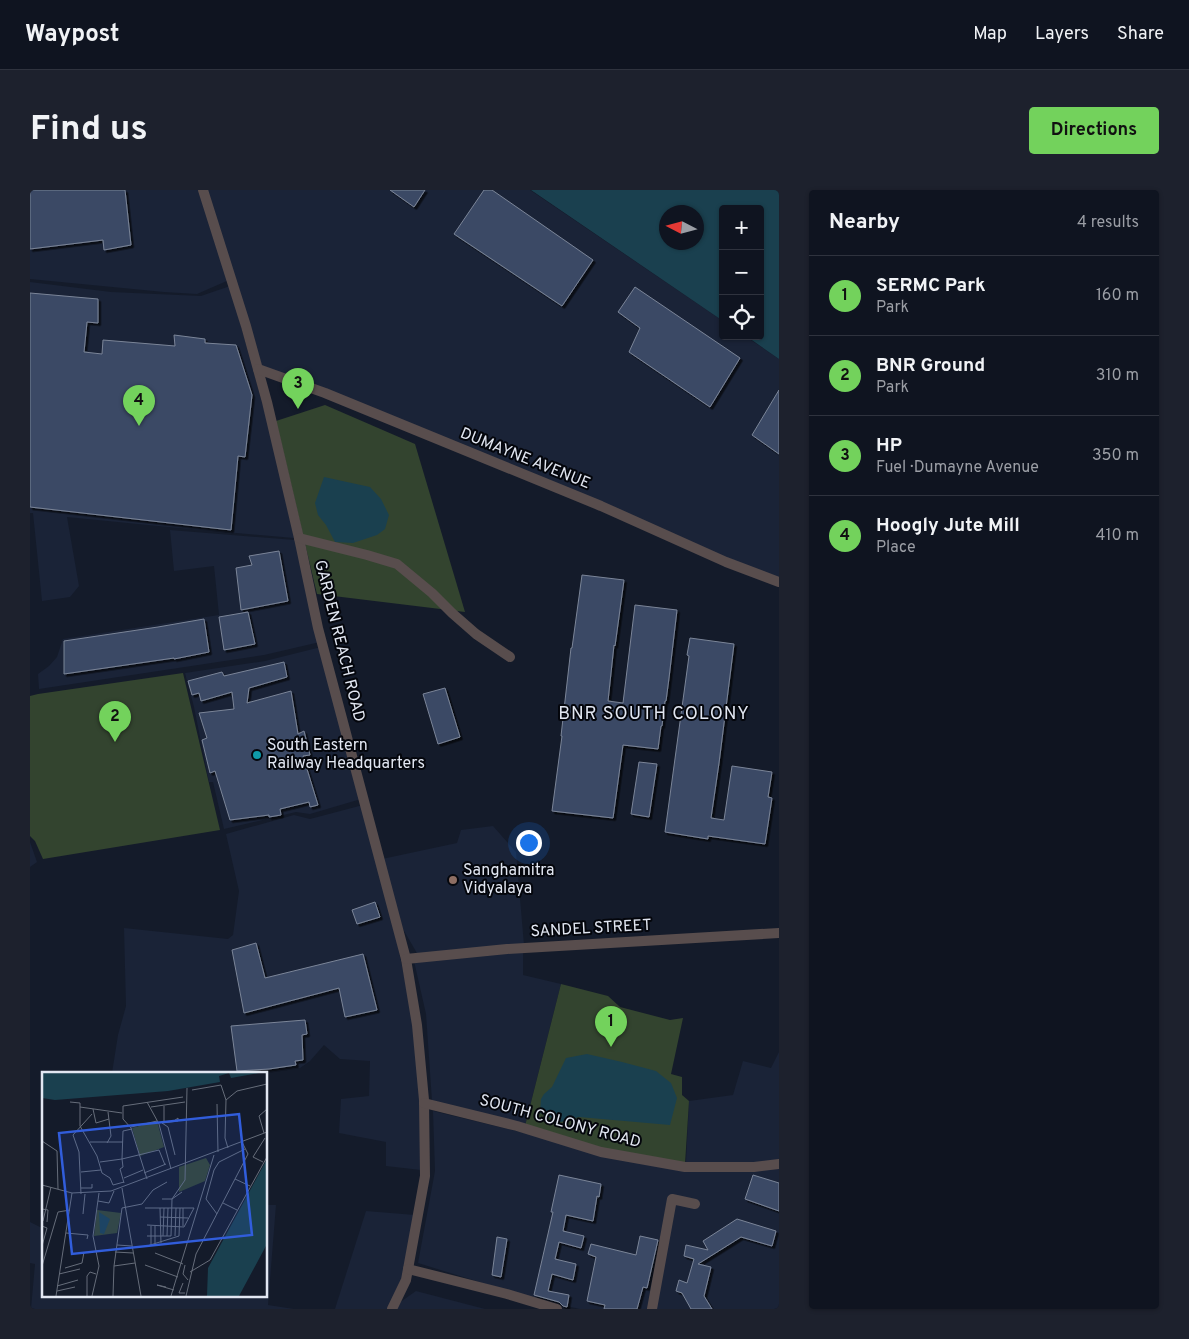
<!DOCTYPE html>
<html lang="en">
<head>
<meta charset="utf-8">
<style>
	body { margin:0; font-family:Overpass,sans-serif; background:#1d212d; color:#f1f3f6 }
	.controls { position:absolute; right:15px; top:15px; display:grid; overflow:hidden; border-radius:5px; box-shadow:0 1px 4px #0004 }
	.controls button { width:45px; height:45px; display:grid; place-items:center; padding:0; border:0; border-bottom:1px solid #2f333e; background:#0f1420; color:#f1f3f6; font:25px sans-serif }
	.compass { position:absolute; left:629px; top:15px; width:45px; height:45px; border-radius:50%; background:#0f1420; box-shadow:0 1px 4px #0004; rotate:276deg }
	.you { position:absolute; left:498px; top:652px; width:18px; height:18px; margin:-12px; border:4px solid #fff; border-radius:50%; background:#1a73e8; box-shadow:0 0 0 8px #1a73e833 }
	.badge { display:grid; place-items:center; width:32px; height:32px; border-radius:50%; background:#73d25c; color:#111; font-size:16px; font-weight:700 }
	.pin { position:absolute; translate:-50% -41px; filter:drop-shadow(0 1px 2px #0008) }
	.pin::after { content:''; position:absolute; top:26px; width:18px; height:15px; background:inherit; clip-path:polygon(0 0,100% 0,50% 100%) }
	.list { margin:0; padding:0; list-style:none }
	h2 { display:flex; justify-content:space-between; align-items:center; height:65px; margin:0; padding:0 20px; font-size:21px }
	h2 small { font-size:16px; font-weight:400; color:#9b9ea5 }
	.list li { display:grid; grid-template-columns:32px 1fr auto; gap:15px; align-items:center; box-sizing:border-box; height:80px; padding:0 20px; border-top:1px solid #2f333e }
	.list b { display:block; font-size:19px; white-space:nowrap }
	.list p { margin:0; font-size:16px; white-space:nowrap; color:#9b9ea5 }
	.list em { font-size:16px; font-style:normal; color:#9b9ea5 }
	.icon { flex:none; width:28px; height:28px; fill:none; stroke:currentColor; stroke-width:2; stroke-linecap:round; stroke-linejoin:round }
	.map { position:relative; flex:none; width:749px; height:1119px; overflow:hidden; border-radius:5px }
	header { display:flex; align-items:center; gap:30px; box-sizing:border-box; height:70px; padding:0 25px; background:#0f1420; border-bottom:1px solid #2f333e }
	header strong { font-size:24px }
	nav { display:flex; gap:28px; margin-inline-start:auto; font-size:18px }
	.intro { display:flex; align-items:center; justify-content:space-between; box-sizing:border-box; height:120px; padding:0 30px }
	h1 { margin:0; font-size:35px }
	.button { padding:12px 22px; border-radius:5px; background:#73d25c; color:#111; font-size:18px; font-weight:700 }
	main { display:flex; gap:30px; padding:0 30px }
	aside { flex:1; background:#0f1420; border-radius:5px; box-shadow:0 1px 4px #0004 }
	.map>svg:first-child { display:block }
	.built { fill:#1a2337 }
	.green { fill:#33442f }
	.water { fill:#1a404f; fill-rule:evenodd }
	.building { fill:#3b4965; stroke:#7b8598; filter:url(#shadow) }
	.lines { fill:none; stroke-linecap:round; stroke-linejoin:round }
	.minor { stroke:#584d4d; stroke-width:10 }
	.culture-dot { fill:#0f9aa8; stroke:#04060c; stroke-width:2 }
	.education-dot { fill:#8d6e63; stroke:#04060c; stroke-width:2 }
	.labels { text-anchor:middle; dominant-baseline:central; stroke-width:4; stroke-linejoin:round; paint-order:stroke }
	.street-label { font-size:16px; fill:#e2e7f2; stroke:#04060c }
	.poi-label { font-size:16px; fill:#e2e7f2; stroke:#04060c; text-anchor:start }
	.neighbourhood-label { font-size:18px; letter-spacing:1px; fill:#e2e7f2; stroke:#04060c }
	.inset-road { fill:none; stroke:#666d7a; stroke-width:1 }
	.view { fill:#315ddb; fill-opacity:0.15; stroke:#315ddb; stroke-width:2.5 }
	.inset-edge { fill:none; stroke:#e2e7f2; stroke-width:2.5 }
</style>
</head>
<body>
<header>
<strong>Waypost</strong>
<nav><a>Map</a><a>Layers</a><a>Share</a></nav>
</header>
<div class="intro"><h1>Find us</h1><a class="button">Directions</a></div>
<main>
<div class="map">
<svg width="749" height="1119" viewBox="0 0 749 1119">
	<defs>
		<filter id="shadow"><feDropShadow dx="2.5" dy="2.5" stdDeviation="0" flood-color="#0009"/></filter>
	</defs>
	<rect width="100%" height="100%" fill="#141b2a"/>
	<g class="built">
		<path d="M0,0H170L199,90L167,104L134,102L0,89Z"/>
		<path d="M176,0H500L693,131V146H715L749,169V389L229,176Z"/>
		<path d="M0,92L81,102L171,106L200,96L243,252L264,348L128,336L37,327L49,396L40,407L12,411L3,323H0Z"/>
		<path d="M140,340L265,350L290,452L234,465L9,499L8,484L19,476L27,467L33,449L189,425L184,376L144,381Z"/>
		<path d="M291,457L331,609L280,624L266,622L194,639L183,592H179L164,517L155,483L235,471Z"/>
		<path d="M333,615L363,732L384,835L392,912L391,980L356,976V952L309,943L311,909L339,906L340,871L310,869L294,855L280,871L270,878L236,883H82L88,845L96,816L94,738L198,749L203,745L209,701L196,644L264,625L280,629Z"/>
		<path d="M463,636L486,662L494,755L388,765L373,739L352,669L427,653L431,640Z"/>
		<path d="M0,652L7,672L0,677Z"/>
		<path d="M493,761V785L531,794L495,936L402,911L396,824L384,771Z"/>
		<path d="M749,862V973L656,972L659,911L703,905L713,871L741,878Z"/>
		<path d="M403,921L654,981L749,977V1119H550L501,1108L388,1073L405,981Z"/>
		<path d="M236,1015H246L238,1115L264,1119H1L5,1074L0,1073V1032L14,1039V1105H236Z"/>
		<path d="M336,1021L385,1025L373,1090L359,1119H305Z"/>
		<path d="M386,1101L455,1119H367L369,1113Z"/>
	</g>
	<g class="green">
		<path d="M295,215L385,254L435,422L287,404L246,231Z"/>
		<path d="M153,483L190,640L13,669L5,651L0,646V506L8,504Z"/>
		<path d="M531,794L578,806L590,817L640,830L653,828L641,884L652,887V905L659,911L655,974L573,959L495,936Z"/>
	</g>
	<g class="water">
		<path d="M501,0H749V169L716,146H730V19H693V131ZM636,22H666V52H636Z"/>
		<path d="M294,287L340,297L351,309L359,325L355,339L347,345L323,353L305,352L296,335L288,325L285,313Z"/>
		<path d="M557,864L592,872L626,881L641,893L647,908L640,935L549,927L531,932L510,923L511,909L514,904L522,897L536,868Z"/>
	</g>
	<g class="building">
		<path d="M0,0H95L101,55L74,60L73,50L0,59Z"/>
		<path d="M360,0H395L384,17Z"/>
		<path d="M454,0H462L563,70L532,116L424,44Z"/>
		<path d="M605,97L710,168L680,217L599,162L610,138L588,122Z"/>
		<path d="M0,103L68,109V133L57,132L54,162L72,164L73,150L145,156L144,145L175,149V153L206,155L222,205L215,267L208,266L201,340L0,317Z"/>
		<path d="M749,200V264L722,245Z"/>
		<path d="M249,361L258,411L211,420L206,378L222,375L219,366Z"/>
		<path d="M552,385L594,390L585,456L584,455L578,511L593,513L605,415L647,420L639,488L636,511H635L632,536H631L628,559L593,555L583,628L522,621L532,546H531L541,458H542Z"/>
		<path d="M218,422L225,454L194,460L189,427Z"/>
		<path d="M174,429L179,462L144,469V468L34,484V451L128,437Z"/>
		<path d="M660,448L704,454L689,573L681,628L694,630L702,576L742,582L738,607L742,608L735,654L678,646V649L635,642L659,466L657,465Z"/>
		<path d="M254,472L257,487L219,498L217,513L261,501L268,544L274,541L280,565L273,566L288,615L280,617L279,612L250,619L251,625L239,627V625L200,630L185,581L180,583L172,550L177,548L169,523L204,519L202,502L171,511L169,503L162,505L158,491L192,482L194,486Z"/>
		<path d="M415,498L430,547L408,554L393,504Z"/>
		<path d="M609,572L627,574L619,627L601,624Z"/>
		<path d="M345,712L350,727L327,734L322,720Z"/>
		<path d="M226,753L235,788L333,764L347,820L315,827L309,798L214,823L202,760Z"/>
		<path d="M275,830L277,844L272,845L273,870L265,871L266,875L239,879L207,881L201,836Z"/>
		<path d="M529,985L571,994L569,1007L567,1006L563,1031L536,1025L533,1041L554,1046L551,1058L529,1052L525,1069L546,1074L543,1090L522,1084L518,1101L539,1105L537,1117L533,1116L529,1112L504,1105L523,1022H521Z"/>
		<path d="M723,985L749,993V1021L715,1009Z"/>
		<path d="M707,1029L746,1041L742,1056L711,1047L668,1074L681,1077L674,1106L682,1119H661L652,1103L646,1101L649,1090L657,1093L664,1069L654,1066L656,1055L678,1060L673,1051Z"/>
		<path d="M610,1046L628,1050L617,1098L613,1097L607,1119H574L575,1115L557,1111L566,1067L558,1064L561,1054L606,1065Z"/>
		<path d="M467,1047L477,1049L471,1087L462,1085Z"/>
	</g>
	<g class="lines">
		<g class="minor">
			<path d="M173,0L216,136L237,212L269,348L288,438L376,769L387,835L394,910L395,986L376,1090L362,1119"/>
			<path d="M228,179L295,203L571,316L696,372L749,392"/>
			<path d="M269,348L337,365L367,374L402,403L422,423L446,444L480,467"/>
			<path d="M376,769L477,759L749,743"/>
			<path d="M394,913L487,936L571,962L655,977H724L749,974"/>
			<path d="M378,1079L477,1104L527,1119"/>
			<path d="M622,1119L642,1009L665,1014"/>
		</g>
	</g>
	<circle class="culture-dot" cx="227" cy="565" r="5"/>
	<circle class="education-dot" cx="423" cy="690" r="5"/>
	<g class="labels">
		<g class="street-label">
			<text transform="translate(495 269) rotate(22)">DUMAYNE AVENUE</text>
			<text transform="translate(309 451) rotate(76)">GARDEN REACH ROAD</text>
			<text transform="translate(561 739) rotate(-3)">SANDEL STREET</text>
			<text transform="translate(530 932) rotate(15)">SOUTH COLONY ROAD</text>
		</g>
		<g class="poi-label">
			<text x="237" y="556">South Eastern<tspan x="237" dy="18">Railway Headquarters</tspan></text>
			<text x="433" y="681">Sanghamitra<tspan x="433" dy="18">Vidyalaya</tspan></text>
		</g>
		<g class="neighbourhood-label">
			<text x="624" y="524">BNR SOUTH COLONY</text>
		</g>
	</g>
	<g transform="translate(12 882)">
		<rect width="225" height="225" fill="#141b2a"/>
		<path d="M115,49L122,75L98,84L90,56ZM164,86L168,93L163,109L137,120V95ZM55,138L79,141L75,161L52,164Z" fill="#33442f"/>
		<path d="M0,1H217L189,6L187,1L177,4L178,10L126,19L13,28L0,26ZM225,87V172L197,224H165L166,196ZM57,140L68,147L62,162L58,161Z" fill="#1a404f"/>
		<path class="inset-road" d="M150,18L179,13L184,28L183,66L186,76M184,28L195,19L225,12M28,30L38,31V54L55,84L60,101L68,106L71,113L82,110M105,30L117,52L129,97M175,32L176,80M122,34V51M38,35L80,41M109,35L143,30M51,37L54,51L67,47M120,51L126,55L133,83M120,51L136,49V46L132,49M89,55L115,49M222,61L217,44L225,37M0,69L15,79L16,117M48,70H81M65,71L69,64L66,40M58,90L80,87L81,59L90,57M221,90L211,85L223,66M39,100L59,98M102,101L124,92M82,106L101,98M105,107L89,56L81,47V34L141,25M193,107L208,114M82,111L78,97L81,95L80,87L117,78L123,93M0,113L30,121L69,119L225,60M39,116H50V112M80,116L99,224M39,122L37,80L31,63L50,42M120,127H130L143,108L145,16M56,129L67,131L72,119M181,131L195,138M103,136H152M118,136L119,171M0,137L6,138L5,150M41,142L43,122M175,142L164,127L172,98L177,90L203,77M118,145L146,146M1,149L9,115M105,153L142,155L152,136M0,154L5,156L0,174M141,154V136M24,161L46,163L45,167M105,164H129M121,164L122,136M125,164L126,136M129,164L130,127L140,120M133,164L134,136M137,164L138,136M113,172V154M75,173L90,174M109,173V154M105,174L137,164M73,180L91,181M113,181L141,192M93,191L72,194L80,136L100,132L111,118L125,110M103,193L136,205M143,193L141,202L146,208M0,194L16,140L28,138M23,196L40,191L42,180M148,200L168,188L225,85M17,202L38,197M141,211L137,221H143M15,214L36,208M124,215L115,213L132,218M15,219L33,215M14,224L30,121M45,224V204L48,200L54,202M50,224L57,194L51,164L57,121M71,224L72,194M129,224L172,83M144,224L154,182L206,82L200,70"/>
		<path class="view" d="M197,42L210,163L30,182L17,61Z"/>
		<rect width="225" height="225" class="inset-edge"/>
	</g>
</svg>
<div class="controls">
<button>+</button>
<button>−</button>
<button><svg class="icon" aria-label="locate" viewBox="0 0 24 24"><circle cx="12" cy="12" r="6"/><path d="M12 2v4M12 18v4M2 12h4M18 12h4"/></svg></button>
</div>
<svg class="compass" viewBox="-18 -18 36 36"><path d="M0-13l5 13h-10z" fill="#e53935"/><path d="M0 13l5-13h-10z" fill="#9b9ea5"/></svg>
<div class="you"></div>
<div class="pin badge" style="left:581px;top:857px">1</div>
<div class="pin badge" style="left:85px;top:552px">2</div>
<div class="pin badge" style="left:268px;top:219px">3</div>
<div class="pin badge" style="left:109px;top:236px">4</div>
</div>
<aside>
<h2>Nearby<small>4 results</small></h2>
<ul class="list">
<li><span class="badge">1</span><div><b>SERMC Park</b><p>Park</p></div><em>160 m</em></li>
<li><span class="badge">2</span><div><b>BNR Ground</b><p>Park</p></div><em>310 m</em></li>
<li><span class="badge">3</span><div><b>HP</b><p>Fuel · Dumayne Avenue</p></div><em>350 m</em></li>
<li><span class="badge">4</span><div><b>Hoogly Jute Mill</b><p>Place</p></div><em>410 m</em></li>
</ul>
</aside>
</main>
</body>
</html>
